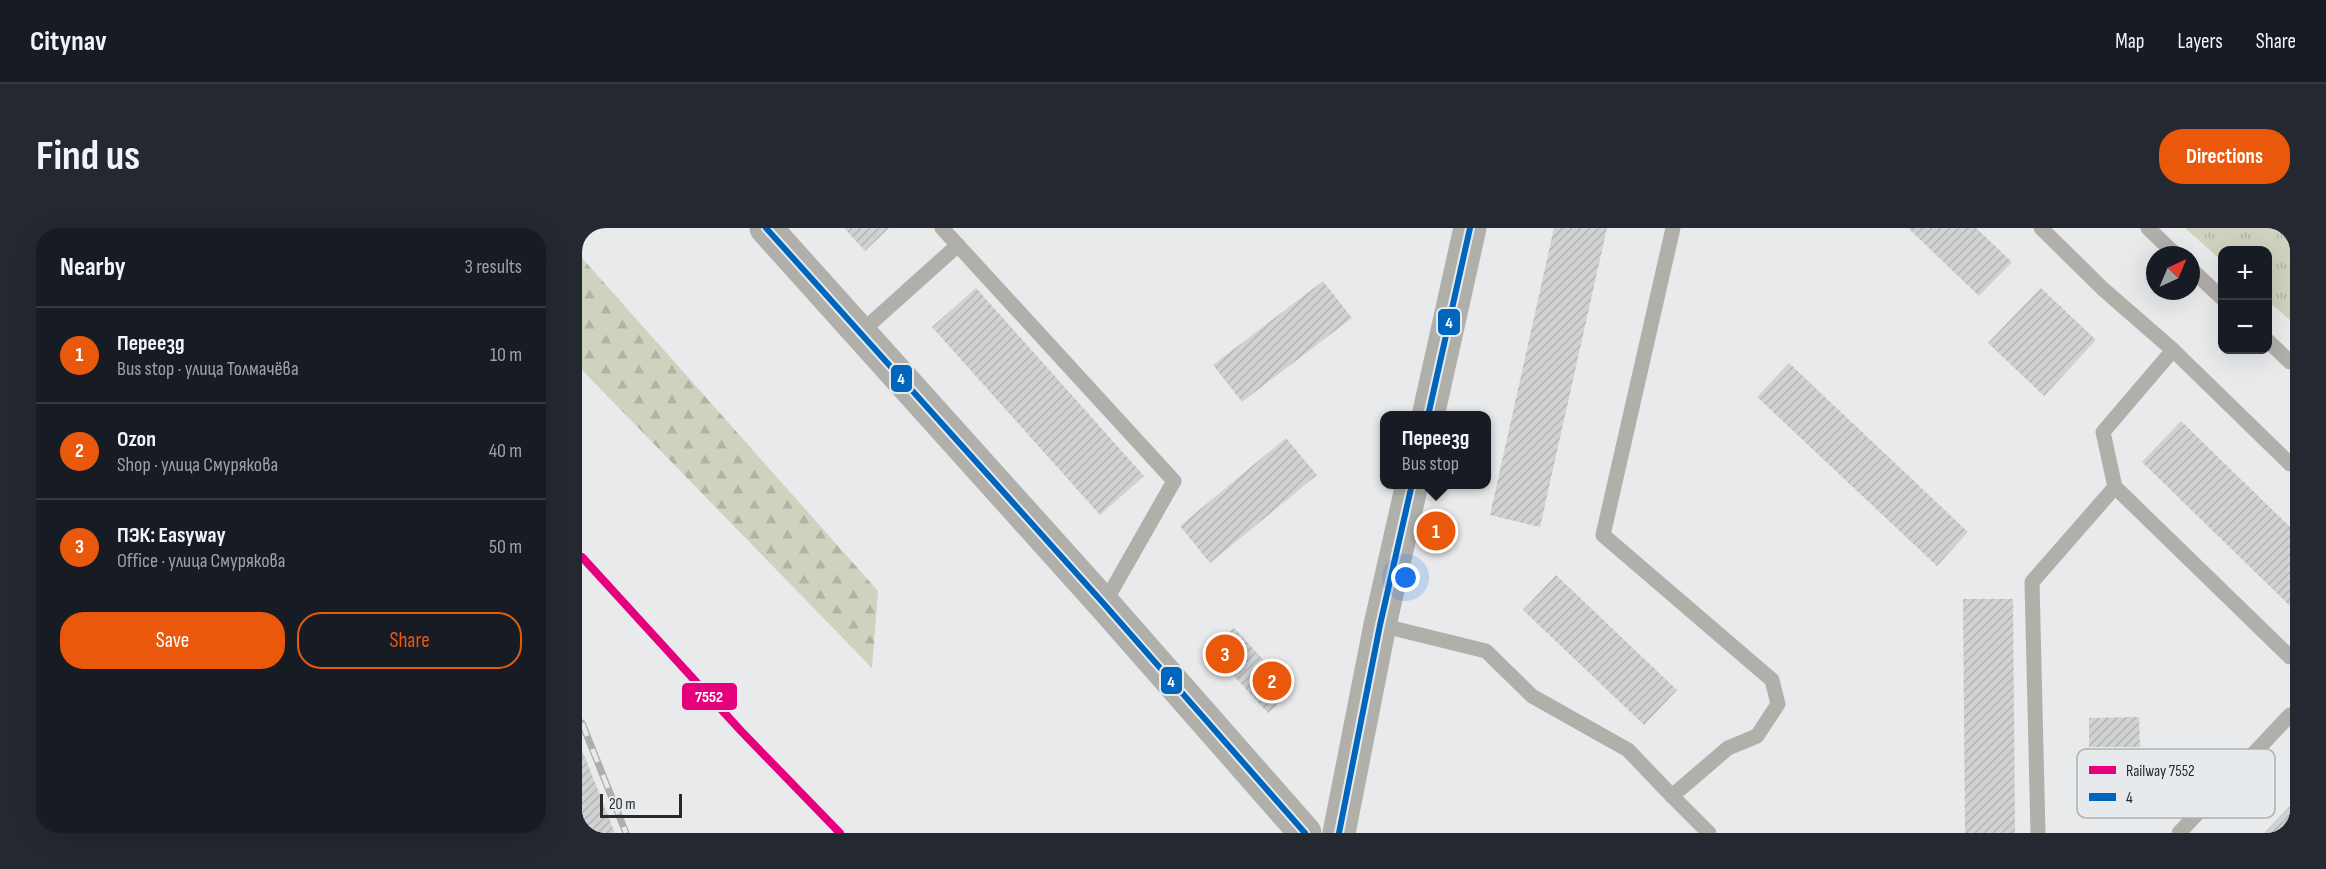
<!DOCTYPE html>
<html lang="en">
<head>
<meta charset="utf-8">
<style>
	body { margin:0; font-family:"Sofia Sans Condensed",sans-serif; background:#242831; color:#f1f3f6 }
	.controls { position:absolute; right:18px; top:18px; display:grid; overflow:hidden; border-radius:12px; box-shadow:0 6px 24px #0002 }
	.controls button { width:54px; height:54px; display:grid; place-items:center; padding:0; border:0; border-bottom:2px solid #363941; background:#171b24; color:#f1f3f6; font:30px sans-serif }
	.compass { position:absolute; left:1564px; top:18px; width:54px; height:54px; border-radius:50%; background:#171b24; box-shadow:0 6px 24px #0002; rotate:44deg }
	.scale { position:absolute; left:18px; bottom:15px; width:82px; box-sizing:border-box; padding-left:6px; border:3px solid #292a2b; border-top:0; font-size:16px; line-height:21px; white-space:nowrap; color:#292a2b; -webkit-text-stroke:4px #e7eaec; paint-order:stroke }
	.you { position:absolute; left:824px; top:350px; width:21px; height:21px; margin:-15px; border:4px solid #fff; border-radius:50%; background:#1a73e8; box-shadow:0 0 0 9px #1a73e833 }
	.badge { display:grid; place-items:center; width:39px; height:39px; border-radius:50%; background:#ea580c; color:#fff; font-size:20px; font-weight:700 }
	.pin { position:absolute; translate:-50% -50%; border:3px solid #fff; box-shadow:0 2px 6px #0006 }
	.popup { position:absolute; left:798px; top:183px; width:111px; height:78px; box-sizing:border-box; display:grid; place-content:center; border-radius:12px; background:#171b24; filter:drop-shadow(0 2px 4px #0005); font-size:20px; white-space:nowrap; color:#9ea1a6 }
	.popup b { font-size:22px; color:#f1f3f6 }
	.popup::after { content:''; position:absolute; left:50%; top:100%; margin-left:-12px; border:12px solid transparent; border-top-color:#171b24 }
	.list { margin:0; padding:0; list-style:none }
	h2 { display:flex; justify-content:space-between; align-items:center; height:78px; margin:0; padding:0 24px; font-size:26px }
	h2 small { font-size:20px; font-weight:400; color:#9ea1a6 }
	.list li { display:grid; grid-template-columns:39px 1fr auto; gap:18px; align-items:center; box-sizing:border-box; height:96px; padding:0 24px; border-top:2px solid #363941 }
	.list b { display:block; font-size:22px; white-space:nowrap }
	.list p { margin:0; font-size:20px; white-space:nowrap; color:#9ea1a6 }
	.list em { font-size:20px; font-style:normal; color:#9ea1a6 }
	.actions { display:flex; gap:12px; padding:18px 24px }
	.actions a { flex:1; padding:14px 0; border:2px solid #ea580c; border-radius:24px; text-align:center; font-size:21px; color:#ea580c }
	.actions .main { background:#ea580c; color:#fff }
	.map { position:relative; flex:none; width:1708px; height:605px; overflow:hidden; border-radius:24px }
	header { display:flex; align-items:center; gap:36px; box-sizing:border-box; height:84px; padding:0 30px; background:#171b24; border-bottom:2px solid #363941 }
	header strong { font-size:28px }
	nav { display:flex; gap:33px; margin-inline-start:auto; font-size:21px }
	.intro { display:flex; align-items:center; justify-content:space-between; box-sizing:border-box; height:144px; padding:0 36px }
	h1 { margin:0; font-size:42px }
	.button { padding:15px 27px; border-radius:24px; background:#ea580c; color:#fff; font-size:21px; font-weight:700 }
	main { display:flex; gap:36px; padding:0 36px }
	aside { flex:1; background:#171b24; border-radius:24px; box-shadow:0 6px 24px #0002 }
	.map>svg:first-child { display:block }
	.forest { fill:url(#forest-firs) }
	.park { fill:url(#park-tufts) }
	.building { fill:url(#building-hatch) }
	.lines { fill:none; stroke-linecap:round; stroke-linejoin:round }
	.service { stroke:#b1afaa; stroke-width:15 }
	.tertiary { stroke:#b1afaa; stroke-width:33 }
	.rail-casing { stroke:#aeaead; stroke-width:7 }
	.rail { stroke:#e7eaec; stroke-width:4.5; stroke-dasharray:14; stroke-linecap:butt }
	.bus-1-casing { stroke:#e7eaec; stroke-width:10 }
	.bus-1 { stroke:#0065bd; stroke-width:6 }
	.rail-1-casing { stroke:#e7eaec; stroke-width:12 }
	.rail-1 { stroke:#e5007d; stroke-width:8 }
	.key { fill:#e7eaec; stroke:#aeb0b2; stroke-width:1.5 }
	.key-label { font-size:16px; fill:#292a2b }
	.line-badge { stroke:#e7eaec; stroke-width:2 }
	.badge-label { font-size:16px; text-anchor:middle; font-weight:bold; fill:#fff }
</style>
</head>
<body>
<header>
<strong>Citynav</strong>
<nav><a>Map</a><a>Layers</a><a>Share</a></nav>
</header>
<div class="intro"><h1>Find us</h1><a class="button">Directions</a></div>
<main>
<aside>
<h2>Nearby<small>3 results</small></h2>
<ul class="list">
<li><span class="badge">1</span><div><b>Переезд</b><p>Bus stop · улица Толмачёва</p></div><em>10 m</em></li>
<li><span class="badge">2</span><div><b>Ozon</b><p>Shop · улица Смурякова</p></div><em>40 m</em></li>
<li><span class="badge">3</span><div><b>ПЭК: Easyway</b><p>Office · улица Смурякова</p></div><em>50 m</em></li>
</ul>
<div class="actions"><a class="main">Save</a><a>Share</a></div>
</aside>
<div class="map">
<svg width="1708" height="605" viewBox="0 0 1708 605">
	<defs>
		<pattern id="forest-firs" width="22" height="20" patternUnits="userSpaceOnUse" patternTransform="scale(1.5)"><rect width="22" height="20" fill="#ced2be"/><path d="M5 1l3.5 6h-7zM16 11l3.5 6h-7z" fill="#b1b4a3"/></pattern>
		<pattern id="park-tufts" width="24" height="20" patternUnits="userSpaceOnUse" patternTransform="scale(1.5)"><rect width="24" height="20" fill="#ced2be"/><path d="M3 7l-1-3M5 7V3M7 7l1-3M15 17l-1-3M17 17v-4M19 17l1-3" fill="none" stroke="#b1b4a3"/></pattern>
		<pattern id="building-hatch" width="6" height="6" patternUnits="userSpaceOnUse" patternTransform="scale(1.5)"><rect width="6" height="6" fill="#d0d1d2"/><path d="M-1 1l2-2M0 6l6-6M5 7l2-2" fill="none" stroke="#b3b4b4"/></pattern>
	</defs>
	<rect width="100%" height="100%" fill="#e8eaeb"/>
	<path class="forest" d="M0,30L296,363L290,440L0,142Z"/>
	<path class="park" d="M1603,0H1708V92L1686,73V22H1640V33Z"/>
	<g class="building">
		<path d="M262,0H307L283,23Z"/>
		<path d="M972,0H1025L958,299L908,287Z"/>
		<path d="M1326,0H1394L1430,34L1397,68Z"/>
		<path d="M741,53L770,90L660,174L631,137Z"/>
		<path d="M394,60L562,248L518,287L350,99Z"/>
		<path d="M1459,60L1514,112L1462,168L1406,115Z"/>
		<path d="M1207,135L1386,304L1355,338L1175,169Z"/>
		<path d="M1599,193L1708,299V378L1560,234Z"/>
		<path d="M704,210L735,247L628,335L598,298Z"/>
		<path d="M974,347L1095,462L1062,497L941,382Z"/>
		<path d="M1381,371H1431L1433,605H1383Z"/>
		<path d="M652,400L710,463L686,485L628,422Z"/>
		<path d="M1557,489L1558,519H1507V490Z"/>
		<path d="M0,522L33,605H0Z"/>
		<path d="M1708,578V605H1682Z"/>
	</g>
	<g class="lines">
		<g class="service">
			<path d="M360,0L592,253L522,376"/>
			<path d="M1459,0L1521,61L1591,122L1708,236"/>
			<path d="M1566,0L1594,27"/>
			<path d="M1609,41L1640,70"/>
			<path d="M278,105L376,17"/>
			<path d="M1686,113L1708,134"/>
			<path d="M1591,122L1521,204L1533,259L1708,429"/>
			<path d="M798,397L904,423L950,468L1046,522L1090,568L1146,520L1175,508L1196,476L1190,452L1021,307L1091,0"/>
			<path d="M1090,568L1127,605"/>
			<path d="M1456,605L1450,354L1533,259"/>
			<path d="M1597,605L1708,487"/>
		</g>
		<g class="tertiary">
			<path d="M184,0L522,376L723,605"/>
			<path d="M846,188L888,0"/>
			<path d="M757,605L798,397L830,256"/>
		</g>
		<defs>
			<path id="rail" d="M0,495L44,605"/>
		</defs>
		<use href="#rail" class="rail-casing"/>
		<use href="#rail" class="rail"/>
		<defs>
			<g id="bus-1">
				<path d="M184,0L522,376L723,605"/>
				<path d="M846,188L888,0"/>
				<path d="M757,605L798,397L830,256"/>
			</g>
		</defs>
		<use href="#bus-1" class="bus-1-casing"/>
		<use href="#bus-1" class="bus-1"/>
		<defs>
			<path id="rail-1" d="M0,329L159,503L258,605"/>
		</defs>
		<use href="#rail-1" class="rail-1-casing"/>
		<use href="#rail-1" class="rail-1"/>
	</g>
	<rect x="1495" y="521" width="198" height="69" rx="9" class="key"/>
	<rect x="1507" y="538" width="27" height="8" fill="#e5007d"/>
	<rect x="1507" y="565" width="27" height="8" fill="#0065bd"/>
	<g class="key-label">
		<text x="1544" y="548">Railway 7552</text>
		<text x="1544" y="575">4</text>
	</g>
	<g class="line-badge">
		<rect x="855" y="80" width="24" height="28" rx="6" fill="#0065bd"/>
		<rect x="308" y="136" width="23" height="29" rx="6" fill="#0065bd"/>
		<rect x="578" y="438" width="23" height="29" rx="6" fill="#0065bd"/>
		<rect x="99" y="454" width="57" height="29" rx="6" fill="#e5007d"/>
	</g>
	<g class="badge-label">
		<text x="867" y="100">4</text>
		<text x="319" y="156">4</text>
		<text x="589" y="459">4</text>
		<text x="127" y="474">7552</text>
	</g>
</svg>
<div class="controls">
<button>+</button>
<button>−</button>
</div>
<svg class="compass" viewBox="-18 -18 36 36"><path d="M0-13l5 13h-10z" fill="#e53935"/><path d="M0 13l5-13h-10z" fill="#9ea1a6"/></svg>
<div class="scale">20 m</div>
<div class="you"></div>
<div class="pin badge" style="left:854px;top:303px">1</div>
<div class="popup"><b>Переезд</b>Bus stop</div>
<div class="pin badge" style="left:690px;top:453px">2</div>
<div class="pin badge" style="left:643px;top:426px">3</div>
</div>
</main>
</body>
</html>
